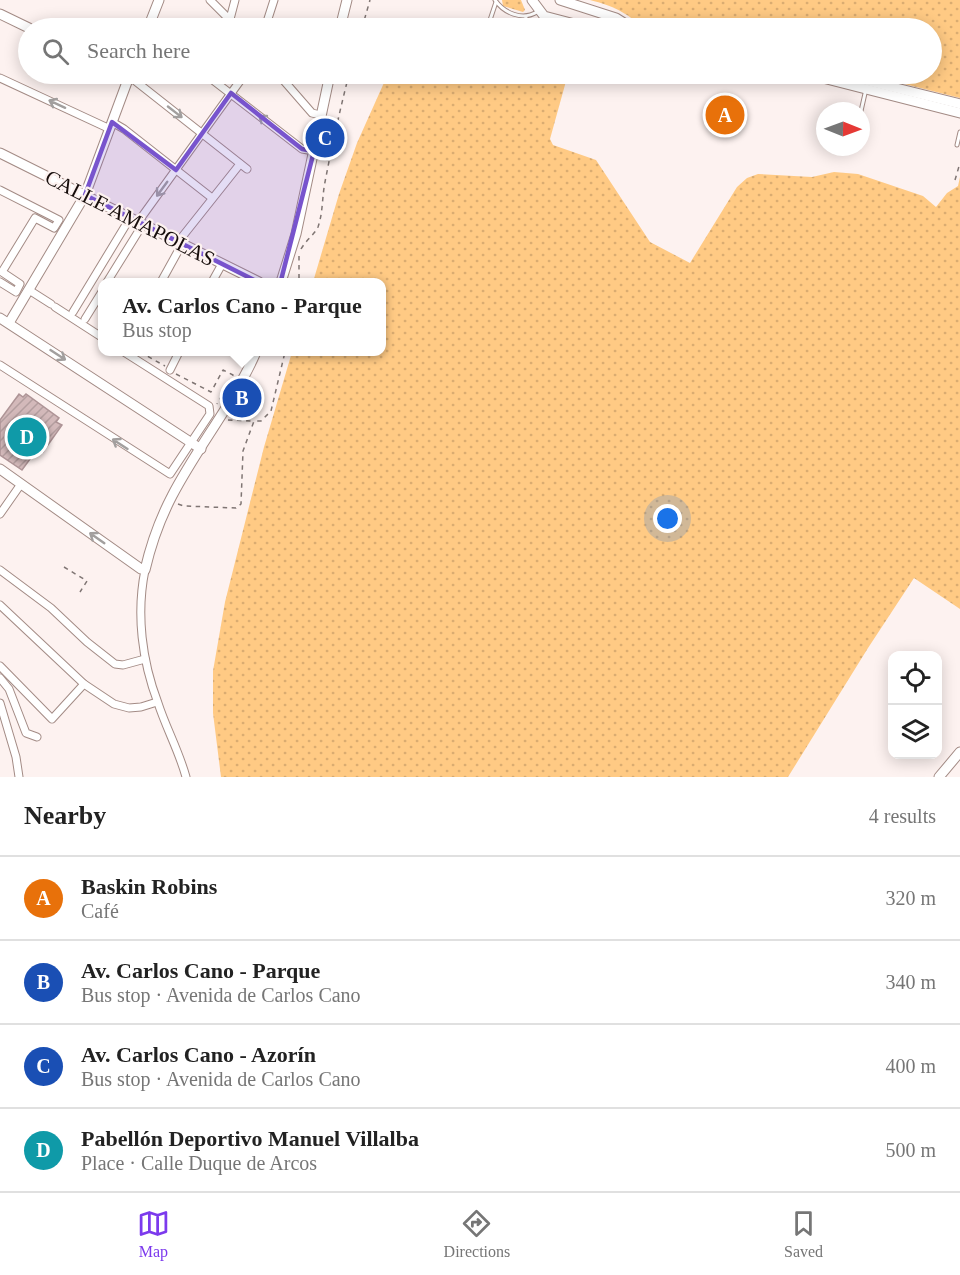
<!DOCTYPE html>
<html lang="en">
<head>
<meta charset="utf-8">
<style>
	body { margin:0; font-family:"Times New Roman",serif; background:#f2f2f2; color:#222 }
	.controls { position:absolute; right:18px; bottom:18px; display:grid; overflow:hidden; border-radius:12px; box-shadow:0 3px 15px #0003 }
	.controls button { width:54px; height:54px; display:grid; place-items:center; padding:0; border:0; border-bottom:2px solid #e0e0e0; background:#fff; color:#222; font:30px sans-serif }
	.compass { position:absolute; left:816px; top:102px; width:54px; height:54px; border-radius:50%; background:#fff; box-shadow:0 3px 15px #0003; rotate:91deg }
	.you { position:absolute; left:668px; top:519px; width:21px; height:21px; margin:-15px; border:4px solid #fff; border-radius:50%; background:#1a73e8; box-shadow:0 0 0 9px #1a73e833 }
	.badge { display:grid; place-items:center; width:39px; height:39px; border-radius:50%; background:#7c3aed; color:#fff; font-size:20px; font-weight:700 }
	.pin { position:absolute; translate:-50% -50%; border:3px solid #fff; box-shadow:0 2px 6px #0006 }
	.popup { position:absolute; left:98px; top:278px; width:288px; height:78px; box-sizing:border-box; display:grid; place-content:center; border-radius:12px; background:#fff; filter:drop-shadow(0 2px 4px #0005); font-size:20px; white-space:nowrap; color:#767676 }
	.popup b { font-size:22px; color:#222 }
	.popup::after { content:''; position:absolute; left:50%; top:100%; margin-left:-12px; border:12px solid transparent; border-top-color:#fff }
	.list { margin:0; padding:0; list-style:none }
	h2 { display:flex; justify-content:space-between; align-items:center; height:78px; margin:0; padding:0 24px; font-size:26px }
	h2 small { font-size:20px; font-weight:400; color:#767676 }
	.list li { display:grid; grid-template-columns:39px 1fr auto; gap:18px; align-items:center; box-sizing:border-box; height:84px; padding:0 24px; border-top:2px solid #e0e0e0 }
	.list b { display:block; font-size:22px; white-space:nowrap }
	.list p { margin:0; font-size:20px; white-space:nowrap; color:#767676 }
	.list em { font-size:20px; font-style:normal; color:#767676 }
	.icon { flex:none; width:33px; height:33px; fill:none; stroke:currentColor; stroke-width:2; stroke-linecap:round; stroke-linejoin:round }
	.map { position:relative; flex:none; width:960px; height:777px; overflow:hidden }
	.search { position:absolute; background:#fff; box-shadow:0 3px 15px #0003; left:18px; right:18px; top:18px; height:66px; display:flex; align-items:center; gap:15px; box-sizing:border-box; padding:0 21px; border-radius:33px; color:#767676; font-size:22px }
	.sheet { height:414px; background:#fff }
	nav { display:flex; justify-content:space-around; align-items:center; box-sizing:border-box; height:84px; border-top:2px solid #e0e0e0; background:#fff; font-size:16px; color:#767676 }
	nav a { display:grid; justify-items:center; gap:3px }
	nav .on { color:#7c3aed }
	.map>svg:first-child { display:block }
	.grass { fill:url(#grass-dots) }
	.building { fill:url(#building-hatch); stroke:#ae9496; stroke-width:1.5 }
	.lines { fill:none; stroke-linecap:round; stroke-linejoin:round }
	.lane-casing { stroke:#a38b85; stroke-width:5 }
	.street-casing { stroke:#a38b85; stroke-width:9 }
	.secondary-casing { stroke:#a38b85; stroke-width:11 }
	.path { stroke:#7f7573; stroke-width:1.5; stroke-dasharray:4.5 4.5; stroke-linecap:butt }
	.lane { stroke:#fff; stroke-width:3 }
	.street { stroke:#fff; stroke-width:7 }
	.secondary { stroke:#fff; stroke-width:9 }
	.oneway { stroke:#a29f9e }
	.marked { fill:#7854cd; fill-opacity:0.2; stroke:#7854cd; stroke-width:4.5; stroke-linejoin:round }
	.labels { text-anchor:middle; dominant-baseline:central; stroke-width:4.5; stroke-linejoin:round; paint-order:stroke }
	.street-label { font-size:21px; fill:#170e0c; stroke:#fdf2f0 }
</style>
</head>
<body>
<div class="map">
<svg width="960" height="777" viewBox="0 0 960 777">
	<defs>
		<pattern id="grass-dots" width="8" height="8" patternUnits="userSpaceOnUse" patternTransform="scale(1.5)"><rect width="8" height="8" fill="#ffca84"/><path d="M2 2h.1M6 6h.1" fill="none" stroke="#daac71" stroke-width="1.8" stroke-linecap="round"/></pattern>
		<pattern id="building-hatch" width="6" height="6" patternUnits="userSpaceOnUse" patternTransform="scale(1.5)"><rect width="6" height="6" fill="#d3b9ba"/><path d="M-1 1l2-2M0 6l6-6M5 7l2-2" fill="none" stroke="#b49e9f"/></pattern>
	</defs>
	<rect width="100%" height="100%" fill="#fdf2f0"/>
	<g class="grass">
		<path d="M502,0H521L525,10L523,12L503,6Z"/>
		<path d="M590,0H960V98L865,74H932V28H644C625,12 614,6 590,0Z"/>
		<path d="M417,74H568L550,139L553,145L596,160L650,242L690,263L737,187L747,178L758,174L812,177L834,172L858,174L923,196L936,207L947,193L958,186L960,177V609L914,578L868,648L788,777H221L213,713V671L225,602L264,447L292,352H382V282H313L339,194L357,143L387,76L414,83Z"/>
	</g>
	<g class="building">
		<path d="M721,103L738,113L729,128L712,118Z"/>
		<path d="M19,394L23,397L26,394L59,418L56,422L62,425L43,452L38,448L22,470L0,455V420Z"/>
	</g>
	<g class="lines">
		<defs>
			<g id="lane">
				<path d="M495,0C504,13 522,21 537,12"/>
				<path d="M491,28L490,20L496,2"/>
				<path d="M523,28L526,17"/>
				<path d="M759,74H761"/>
				<path d="M861,111L866,89"/>
				<path d="M957,145L960,132"/>
			</g>
			<g id="street">
				<path d="M210,0L238,28"/>
				<path d="M230,19L235,0"/>
				<path d="M265,28L274,0"/>
				<path d="M205,74L302,149L314,151"/>
				<path d="M278,74L312,113L320,115"/>
				<path d="M129,76L247,169"/>
				<path d="M0,78L110,129"/>
				<path d="M112,122L124,129L212,198"/>
				<path d="M0,190L59,220L54,228L35,218L2,272L20,284L16,292L0,282"/>
				<path d="M138,222L245,74"/>
				<path d="M178,242L240,164"/>
				<path d="M107,282L143,224"/>
				<path d="M161,282L182,244"/>
				<path d="M212,282L222,264"/>
				<path d="M29,290L51,304"/>
				<path d="M55,307L103,338"/>
				<path d="M73,312L130,218"/>
				<path d="M85,319L103,290"/>
				<path d="M0,365L170,474L210,414L209,406L124,352"/>
				<path d="M170,370L179,352"/>
				<path d="M0,514L21,484"/>
				<path d="M0,570L51,608L87,642L115,664L123,665L145,659"/>
				<path d="M145,570C136,614 142,661 158,703C166,728 179,751 186,777"/>
				<path d="M0,605L84,684L114,704L129,708L141,707L157,702"/>
				<path d="M0,666L52,719L84,684"/>
				<path d="M0,678L9,689L26,733L37,737"/>
				<path d="M0,703L16,757L19,777"/>
			</g>
			<g id="secondary">
				<path d="M532,0L544,16L590,28"/>
				<path d="M560,0L616,18L632,28"/>
				<path d="M0,14L29,28"/>
				<path d="M148,28L159,0"/>
				<path d="M340,28L347,0"/>
				<path d="M807,74L960,113"/>
				<path d="M840,74L960,104"/>
				<path d="M0,153L259,282"/>
				<path d="M281,282L296,234L330,74"/>
				<path d="M0,318L201,449"/>
				<path d="M9,323L85,195L130,74"/>
				<path d="M0,469L141,569L145,570C151,544 160,519 172,496C198,446 234,403 256,352"/>
				<path d="M939,777L960,752"/>
			</g>
		</defs>
		<use href="#lane" class="lane-casing"/>
		<use href="#street" class="street-casing"/>
		<use href="#secondary" class="secondary-casing"/>
		<g class="path">
			<path d="M362,28L370,0"/>
			<path d="M955,180L960,163"/>
			<path d="M301,249C306,240 315,234 318,227C323,213 322,197 325,182C332,145 340,110 349,74"/>
			<path d="M299,256V282"/>
			<path d="M140,352L165,366"/>
			<path d="M176,374L211,392L223,370L233,375L217,404"/>
			<path d="M228,420L253,421"/>
			<path d="M178,504L184,506L236,508L241,504L243,451L254,421H261L271,411L285,352"/>
			<path d="M64,567L87,581L80,592"/>
		</g>
		<use href="#lane" class="lane"/>
		<use href="#street" class="street"/>
		<use href="#secondary" class="secondary"/>
	</g>
	<defs><path id="oneway-shaft" d="M-6 0H5M1.5-3L5.5 0L1.5 3" fill="none" stroke-width="1.6" stroke-linecap="round" stroke-linejoin="round" transform="scale(1.5)"/></defs>
	<g class="oneway">
		<use href="#oneway-shaft" transform="translate(57 104) rotate(-155)"/>
		<use href="#oneway-shaft" transform="translate(175 112) rotate(38)"/>
		<use href="#oneway-shaft" transform="translate(266 121) rotate(-142)"/>
		<use href="#oneway-shaft" transform="translate(162 189) rotate(126)"/>
		<use href="#oneway-shaft" transform="translate(58 355) rotate(33)"/>
		<use href="#oneway-shaft" transform="translate(120 444) rotate(-147)"/>
		<use href="#oneway-shaft" transform="translate(97 538) rotate(-145)"/>
	</g>
	<path class="marked" d="M231,93L302,149L314,151L278,292L85,195L112,122L176,170Z"/>
	<g class="labels">
		<g class="street-label">
			<text transform="translate(130 218) rotate(27)">CALLE AMAPOLAS</text>
		</g>
	</g>
</svg>
<div class="controls">
<button><svg class="icon" aria-label="locate" viewBox="0 0 24 24"><circle cx="12" cy="12" r="6"/><path d="M12 2v4M12 18v4M2 12h4M18 12h4"/></svg></button>
<button><svg class="icon" aria-label="layers" viewBox="0 0 24 24"><path d="M12 4l9 5-9 5-9-5zM3 14l9 5 9-5"/></svg></button>
</div>
<svg class="compass" viewBox="-18 -18 36 36"><path d="M0-13l5 13h-10z" fill="#e53935"/><path d="M0 13l5-13h-10z" fill="#767676"/></svg>
<div class="you"></div>
<div class="pin badge" style="left:725px;top:115px;background:#e8710a">A</div>
<div class="pin badge" style="left:242px;top:398px;background:#1a4fb4">B</div>
<div class="popup"><b>Av. Carlos Cano - Parque</b>Bus stop</div>
<div class="pin badge" style="left:325px;top:138px;background:#1a4fb4">C</div>
<div class="pin badge" style="left:27px;top:437px;background:#0f9aa8">D</div>
<div class="search"><svg class="icon" aria-label="search" viewBox="0 0 24 24"><circle cx="10" cy="10" r="6"/><path d="M15 15l6 6"/></svg>Search here</div>
</div>
<section class="sheet">
<h2>Nearby<small>4 results</small></h2>
<ul class="list">
<li><span class="badge" style="background:#e8710a">A</span><div><b>Baskin Robins</b><p>Café</p></div><em>320 m</em></li>
<li><span class="badge" style="background:#1a4fb4">B</span><div><b>Av. Carlos Cano - Parque</b><p>Bus stop · Avenida de Carlos Cano</p></div><em>340 m</em></li>
<li><span class="badge" style="background:#1a4fb4">C</span><div><b>Av. Carlos Cano - Azorín</b><p>Bus stop · Avenida de Carlos Cano</p></div><em>400 m</em></li>
<li><span class="badge" style="background:#0f9aa8">D</span><div><b>Pabellón Deportivo Manuel Villalba</b><p>Place · Calle Duque de Arcos</p></div><em>500 m</em></li>
</ul>
</section>
<nav>
<a class="on"><svg class="icon" aria-label="map" viewBox="0 0 24 24"><path d="M3 6l6-2 6 2 6-2v14l-6 2-6-2-6 2zM9 4v14M15 6v14"/></svg>Map</a>
<a><svg class="icon" aria-label="directions" viewBox="0 0 24 24"><path d="M12 3l9 9-9 9-9-9zM9 14v-3h6M13 9l2 2-2 2"/></svg>Directions</a>
<a><svg class="icon" aria-label="saved" viewBox="0 0 24 24"><path d="M7 4h10v16l-5-4-5 4z"/></svg>Saved</a>
</nav>
</body>
</html>
